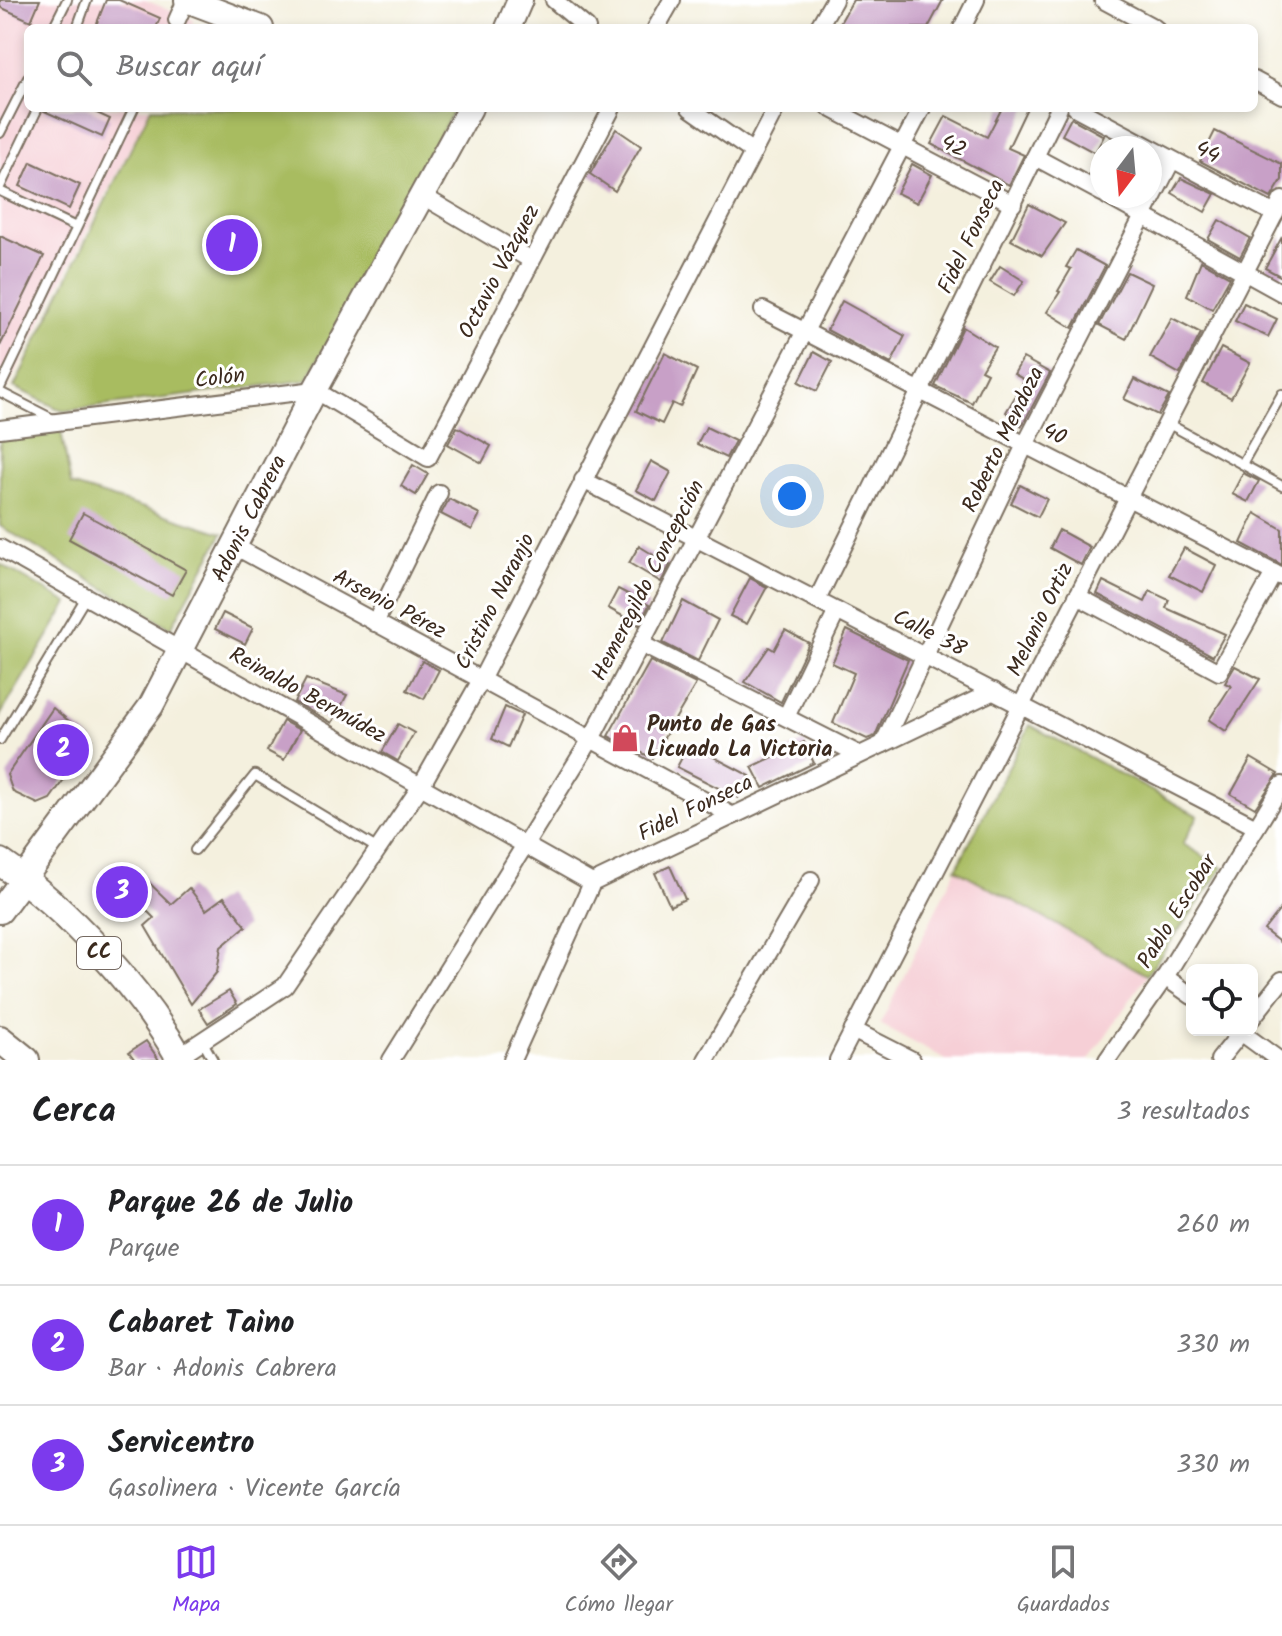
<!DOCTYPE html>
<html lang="es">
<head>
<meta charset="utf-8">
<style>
	body { margin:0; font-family:Kalam,sans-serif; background:#f2f2f2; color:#202124 }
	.controls { position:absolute; right:24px; bottom:24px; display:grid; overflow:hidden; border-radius:12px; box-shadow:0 4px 12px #0003 }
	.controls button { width:72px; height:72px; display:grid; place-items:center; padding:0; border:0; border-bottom:2px solid #e0e0e0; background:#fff; color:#202124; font:40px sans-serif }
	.compass { position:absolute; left:1090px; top:136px; width:72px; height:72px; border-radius:50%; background:#fff; box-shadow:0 4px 12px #0003; rotate:196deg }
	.you { position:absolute; left:792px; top:496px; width:28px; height:28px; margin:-20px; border:6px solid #fff; border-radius:50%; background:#1a73e8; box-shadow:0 0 0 12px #1a73e833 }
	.badge { display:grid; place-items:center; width:52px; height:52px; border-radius:50%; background:#7c3aed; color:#fff; font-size:26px; font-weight:700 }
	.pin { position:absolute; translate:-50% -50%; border:4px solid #fff; box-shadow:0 2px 8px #0006 }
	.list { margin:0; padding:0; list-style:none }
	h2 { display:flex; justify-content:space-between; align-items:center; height:104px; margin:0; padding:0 32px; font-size:34px }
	h2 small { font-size:26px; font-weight:400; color:#757577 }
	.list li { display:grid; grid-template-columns:52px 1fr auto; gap:24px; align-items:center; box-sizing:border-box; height:120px; padding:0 32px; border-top:2px solid #e0e0e0 }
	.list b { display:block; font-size:30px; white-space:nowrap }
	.list p { margin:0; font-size:26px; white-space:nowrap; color:#757577 }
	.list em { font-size:26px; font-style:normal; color:#757577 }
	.icon { flex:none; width:44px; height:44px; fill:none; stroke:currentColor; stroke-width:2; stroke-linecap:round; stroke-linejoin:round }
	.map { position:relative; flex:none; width:1282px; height:1060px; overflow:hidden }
	.search { position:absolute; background:#fff; box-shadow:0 4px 12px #0003; left:24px; right:24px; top:24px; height:88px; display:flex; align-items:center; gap:20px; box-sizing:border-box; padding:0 28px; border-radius:12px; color:#757577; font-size:30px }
	.sheet { height:464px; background:#fff }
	nav { display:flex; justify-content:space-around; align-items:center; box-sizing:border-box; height:112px; border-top:2px solid #e0e0e0; background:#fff; font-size:22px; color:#757577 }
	nav a { display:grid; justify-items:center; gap:4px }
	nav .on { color:#7c3aed }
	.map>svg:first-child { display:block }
	.built { fill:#f6cfd6 }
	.green { fill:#a8bc60; stroke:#72733f; stroke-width:2 }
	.building { fill:#c8a0c7 }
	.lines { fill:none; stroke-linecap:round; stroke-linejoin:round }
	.lane-casing { stroke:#7c6f61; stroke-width:12 }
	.street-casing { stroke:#7c6f61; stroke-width:20 }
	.secondary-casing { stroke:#7c6f61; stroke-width:28 }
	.primary-casing { stroke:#7c6f61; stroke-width:30 }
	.lane { stroke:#fff; stroke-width:8 }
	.street { stroke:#fff; stroke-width:16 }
	.secondary { stroke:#fff; stroke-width:24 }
	.primary { stroke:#fff; stroke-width:26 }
	.labels { text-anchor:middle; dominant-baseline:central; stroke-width:6; stroke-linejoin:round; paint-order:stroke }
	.shield { fill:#fff; stroke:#766a62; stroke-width:2 }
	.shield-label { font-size:20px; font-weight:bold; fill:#3b2a1e }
	.street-label { font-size:22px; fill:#3b2a1e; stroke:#fff }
	.poi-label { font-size:22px; font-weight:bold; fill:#3b2a1e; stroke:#fff; text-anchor:start }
</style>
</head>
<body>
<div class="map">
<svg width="1282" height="1060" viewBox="0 0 1282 1060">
	<rect width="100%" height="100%" fill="#fff"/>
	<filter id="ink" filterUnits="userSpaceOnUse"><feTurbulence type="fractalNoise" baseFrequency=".0125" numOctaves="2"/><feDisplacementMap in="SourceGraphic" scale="16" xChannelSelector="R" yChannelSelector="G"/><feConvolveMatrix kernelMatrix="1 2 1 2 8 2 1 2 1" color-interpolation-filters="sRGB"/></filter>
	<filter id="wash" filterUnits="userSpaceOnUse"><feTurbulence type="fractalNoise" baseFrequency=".006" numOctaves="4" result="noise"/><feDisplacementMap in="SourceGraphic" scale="32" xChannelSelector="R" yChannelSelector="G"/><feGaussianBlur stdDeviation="1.8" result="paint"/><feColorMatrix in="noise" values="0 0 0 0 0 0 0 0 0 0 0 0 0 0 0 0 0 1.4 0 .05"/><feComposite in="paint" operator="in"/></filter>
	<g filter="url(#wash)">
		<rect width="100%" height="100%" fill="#f4f0de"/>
		<g class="built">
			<path d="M0,0H145L194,20L190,28H28V108H150L0,402Z"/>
			<path d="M956,869L1147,975L1089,1060H946L880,1024Z"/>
		</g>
		<g class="green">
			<path d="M151,108L453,111L307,380L63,411L14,387Z"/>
			<path d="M61,431L71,485L223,533L171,628L0,526V439Z"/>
			<path d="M0,564L68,603L0,716Z"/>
			<path d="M1030,725L1198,816L1183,844L1223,868L1147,975L956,869Z"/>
		</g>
		<g id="blocks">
			<g class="building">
				<path d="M0,0H40L31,21L0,7Z"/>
				<path d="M106,0H119L160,18L156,28H95Z"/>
				<path d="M853,0H943L928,28H837Z"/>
				<path d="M45,108H86L110,119L102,137L44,111Z"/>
				<path d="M1002,108H1027L1008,148L1024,155L1009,185L931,144L946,116L987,137Z"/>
				<path d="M1071,118L1104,136L1095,153L1062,135Z"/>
				<path d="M616,129L641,146L615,191L590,174Z"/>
				<path d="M1215,131L1282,164V180L1271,198L1200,161Z"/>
				<path d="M31,162L80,185L69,209L20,186Z"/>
				<path d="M912,164L932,175L917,203L897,193Z"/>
				<path d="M1181,178L1215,194L1205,212L1172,193Z"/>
				<path d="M1029,204L1065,223L1042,256L1011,240Z"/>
				<path d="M1219,220L1250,238L1240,257L1208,239Z"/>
				<path d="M0,236L44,256L0,346Z"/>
				<path d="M1282,237V277L1265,268Z"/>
				<path d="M1076,250L1105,266L1073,328L1047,312L1060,292L1058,291L1071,269L1066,267Z"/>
				<path d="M1201,261L1230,277L1212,309L1187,295Z"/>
				<path d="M1000,266L1024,281L1014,296L990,282Z"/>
				<path d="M1127,272L1152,284L1126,339L1099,325Z"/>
				<path d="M842,301L905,336L891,364L827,330Z"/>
				<path d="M1244,303L1277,319L1268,337L1235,321Z"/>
				<path d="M1172,318L1201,333L1180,374L1150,357Z"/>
				<path d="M963,327L995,347L981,370L987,373L972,403L935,386Z"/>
				<path d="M1221,348L1250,363L1231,398L1203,383Z"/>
				<path d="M814,352L832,362L817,391L799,382Z"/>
				<path d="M665,353L697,370L680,407L672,403L662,424L636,411Z"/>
				<path d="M1023,358L1050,373L1022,426L1006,412L1025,380L1014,374Z"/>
				<path d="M1134,379L1169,396L1158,415L1124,399Z"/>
				<path d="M457,427L491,446L482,463L448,444Z"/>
				<path d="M706,427L735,441L726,458L697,444Z"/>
				<path d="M651,461L671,472L656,501L636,490Z"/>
				<path d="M413,465L428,474L416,495L401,486Z"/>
				<path d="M1243,473L1259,481L1248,502L1232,494Z"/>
				<path d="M1020,485L1047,499L1038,517L1011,503Z"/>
				<path d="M449,499L480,514L472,530L441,514Z"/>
				<path d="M83,513L186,570L172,595L69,539Z"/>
				<path d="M1255,513L1282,529V565L1241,543Z"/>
				<path d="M1059,530L1090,547L1081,565L1050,548Z"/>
				<path d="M639,546L670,565L661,582L629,563Z"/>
				<path d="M1184,548L1216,565L1203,592L1169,575Z"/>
				<path d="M750,578L767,587L747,624L730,616Z"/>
				<path d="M1103,581L1145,602L1150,591L1169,600L1166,608L1225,634L1213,656L1097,594Z"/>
				<path d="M618,589L649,605L639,625L608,608Z"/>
				<path d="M683,601L718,620L698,661L663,643Z"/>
				<path d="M223,613L253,628L245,644L215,629Z"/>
				<path d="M785,630L809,643L781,702L745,682L769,647L774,650Z"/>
				<path d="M847,630L908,660L875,736L867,739L833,723L854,673L832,663Z"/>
				<path d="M422,661L439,670L424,699L407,690Z"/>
				<path d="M650,661L696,684L652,758L608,736Z"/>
				<path d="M1235,666L1260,679L1226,731L1209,720L1231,686L1225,683Z"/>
				<path d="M306,679L347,695L332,723L294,702Z"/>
				<path d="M505,707L522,715L508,747L492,739Z"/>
				<path d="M53,708L92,740L50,799L38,804L13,792L7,775Z"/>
				<path d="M283,721L300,730L284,760L267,751Z"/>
				<path d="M398,724L414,733L398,761L382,752Z"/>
				<path d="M804,742L814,763L763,788L752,767Z"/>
				<path d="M689,744L750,776L738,798L677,767Z"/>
				<path d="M1251,758L1278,774L1255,808L1231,794Z"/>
				<path d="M670,866L685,899L670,906L655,873Z"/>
				<path d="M136,870L171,904L189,888L206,910L224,897L246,926L221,947L217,972L191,1004L145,926L154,918L130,894L117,906L108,897Z"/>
				<path d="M1282,907V944L1264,930Z"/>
				<path d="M229,991L237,1004L208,1023L199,1009Z"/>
				<path d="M146,1041L159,1060H135L129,1052Z"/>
			</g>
		</g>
	</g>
	<g filter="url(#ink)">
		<use href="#blocks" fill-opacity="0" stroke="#7c6f61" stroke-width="2"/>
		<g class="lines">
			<defs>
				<g id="lane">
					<path d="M53,28L67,0"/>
					<path d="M77,28L87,0"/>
					<path d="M0,133L28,78"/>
					<path d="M0,187L38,108"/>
					<path d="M0,191L76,227"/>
					<path d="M0,388L134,108"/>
					<path d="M0,392L53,419"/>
					<path d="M1167,423L1282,486"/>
					<path d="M1242,464L1282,394"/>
					<path d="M0,740L86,597"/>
					<path d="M195,850L255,775L378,849"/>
					<path d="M203,1042L213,1060"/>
				</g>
				<g id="street">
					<path d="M554,0L587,28"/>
					<path d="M1103,0L1155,28"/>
					<path d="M177,20L186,0"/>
					<path d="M656,28L672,0"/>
					<path d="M818,28L834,0"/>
					<path d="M962,28L976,0"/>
					<path d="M1254,80L1282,95"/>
					<path d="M690,108L753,152"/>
					<path d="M830,108L1013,204"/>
					<path d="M1076,108L1275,214"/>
					<path d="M1035,157L1102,193"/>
					<path d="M421,195L531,260"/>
					<path d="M1107,196L1282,293"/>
					<path d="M763,310L1282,577"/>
					<path d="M0,429L315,390L428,458L612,108"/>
					<path d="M583,480L1256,827"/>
					<path d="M236,547L733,816"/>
					<path d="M0,548L592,883"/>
					<path d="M1077,596L1219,672L1274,573"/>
					<path d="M817,600L1059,108"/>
					<path d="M375,623L439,493"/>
					<path d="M641,644L858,754"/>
					<path d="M786,717L837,611"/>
					<path d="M883,744L1025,445L1172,160"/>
					<path d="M1165,977L1192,996"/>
					<path d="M1252,1018L1282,980"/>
					<path d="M853,1030L912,1060"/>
					<path d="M1238,1030L1279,1060"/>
					<path d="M179,1056L285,986L421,786L481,680L776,108"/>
					<path d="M391,1060L591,739L922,108"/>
					<path d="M512,1060L592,883L994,691"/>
					<path d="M706,1060L811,880"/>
					<path d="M838,1060L1282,200"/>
					<path d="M1107,1060L1165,977L1282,785"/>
					<path d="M1219,1060L1243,1030"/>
				</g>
				<g id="secondary">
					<path d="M187,0L261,28"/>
					<path d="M508,28L520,0"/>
					<path d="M0,911L151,706L315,390L470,108"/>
				</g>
				<g id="primary">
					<path d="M0,862C68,909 140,988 181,1060"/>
					<path d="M0,1039L26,1060"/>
				</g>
			</defs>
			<use href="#lane" class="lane-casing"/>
			<use href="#street" class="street-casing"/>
			<use href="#secondary" class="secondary-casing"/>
			<use href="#primary" class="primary-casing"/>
			<use href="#lane" class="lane"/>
			<use href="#street" class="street"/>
			<use href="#secondary" class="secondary"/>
			<use href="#primary" class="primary"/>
		</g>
	</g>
	<defs>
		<symbol id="shop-bare" viewBox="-9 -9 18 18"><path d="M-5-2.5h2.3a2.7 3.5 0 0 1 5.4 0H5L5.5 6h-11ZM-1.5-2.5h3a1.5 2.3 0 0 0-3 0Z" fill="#d1495b" stroke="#fff" stroke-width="2.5" paint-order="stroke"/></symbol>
	</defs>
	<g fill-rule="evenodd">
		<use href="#shop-bare" x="605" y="718" width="40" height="40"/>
	</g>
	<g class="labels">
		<rect class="shield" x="77" y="937" width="44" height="32" rx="6"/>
		<g class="shield-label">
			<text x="99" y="953">CC</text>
		</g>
		<g class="street-label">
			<text transform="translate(953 147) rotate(28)">42</text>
			<text transform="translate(1207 153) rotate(28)">44</text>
			<text transform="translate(972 237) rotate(-64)">Fidel Fonseca</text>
			<text transform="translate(500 272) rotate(-62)">Octavio Vázquez</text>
			<text transform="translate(220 379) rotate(-7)">Colón</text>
			<text transform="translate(1054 435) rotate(27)">40</text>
			<text transform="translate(1004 440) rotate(-64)">Roberto Mendoza</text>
			<text transform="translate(250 519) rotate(-63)">Adonis Cabrera</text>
			<text transform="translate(649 581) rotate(-63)">Hemeregildo Concepción</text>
			<text transform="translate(496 602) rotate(-63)">Cristino Naranjo</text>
			<text transform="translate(389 605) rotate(28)">Arsenio Pérez</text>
			<text transform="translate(1041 620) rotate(-64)">Melanio Ortiz</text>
			<text transform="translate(929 634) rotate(27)">Calle 38</text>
			<text transform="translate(307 696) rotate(29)">Reinaldo Bermúdez</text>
			<text transform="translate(696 809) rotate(-26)">Fidel Fonseca</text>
			<text transform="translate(1178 912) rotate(-58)">Pablo Escobar</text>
		</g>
		<g class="poi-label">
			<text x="647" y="725">Punto de Gas<tspan x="647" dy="25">Licuado La Victoria</tspan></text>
		</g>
	</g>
</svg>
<div class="controls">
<button><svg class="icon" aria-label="locate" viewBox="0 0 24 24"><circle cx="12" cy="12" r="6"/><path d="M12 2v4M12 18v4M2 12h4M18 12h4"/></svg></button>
</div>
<svg class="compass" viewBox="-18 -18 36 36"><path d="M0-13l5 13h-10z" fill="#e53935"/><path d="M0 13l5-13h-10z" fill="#757577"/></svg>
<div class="you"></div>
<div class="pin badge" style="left:232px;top:245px">1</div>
<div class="pin badge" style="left:63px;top:750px">2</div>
<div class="pin badge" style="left:122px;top:892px">3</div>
<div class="search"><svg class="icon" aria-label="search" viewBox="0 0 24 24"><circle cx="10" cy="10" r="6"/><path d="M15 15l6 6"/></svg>Buscar aquí</div>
</div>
<section class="sheet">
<h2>Cerca<small>3 resultados</small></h2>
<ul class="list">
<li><span class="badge">1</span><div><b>Parque 26 de Julio</b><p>Parque</p></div><em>260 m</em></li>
<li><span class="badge">2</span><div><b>Cabaret Taino</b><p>Bar · Adonis Cabrera</p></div><em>330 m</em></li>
<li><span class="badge">3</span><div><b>Servicentro</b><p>Gasolinera · Vicente García</p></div><em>330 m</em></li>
</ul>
</section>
<nav>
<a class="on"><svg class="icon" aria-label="map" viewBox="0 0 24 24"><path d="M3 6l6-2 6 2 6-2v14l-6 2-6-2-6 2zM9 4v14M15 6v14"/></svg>Mapa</a>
<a><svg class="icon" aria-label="directions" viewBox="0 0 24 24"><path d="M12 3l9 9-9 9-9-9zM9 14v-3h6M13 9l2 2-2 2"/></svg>Cómo llegar</a>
<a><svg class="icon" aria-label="saved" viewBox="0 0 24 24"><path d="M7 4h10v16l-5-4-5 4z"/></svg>Guardados</a>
</nav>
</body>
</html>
